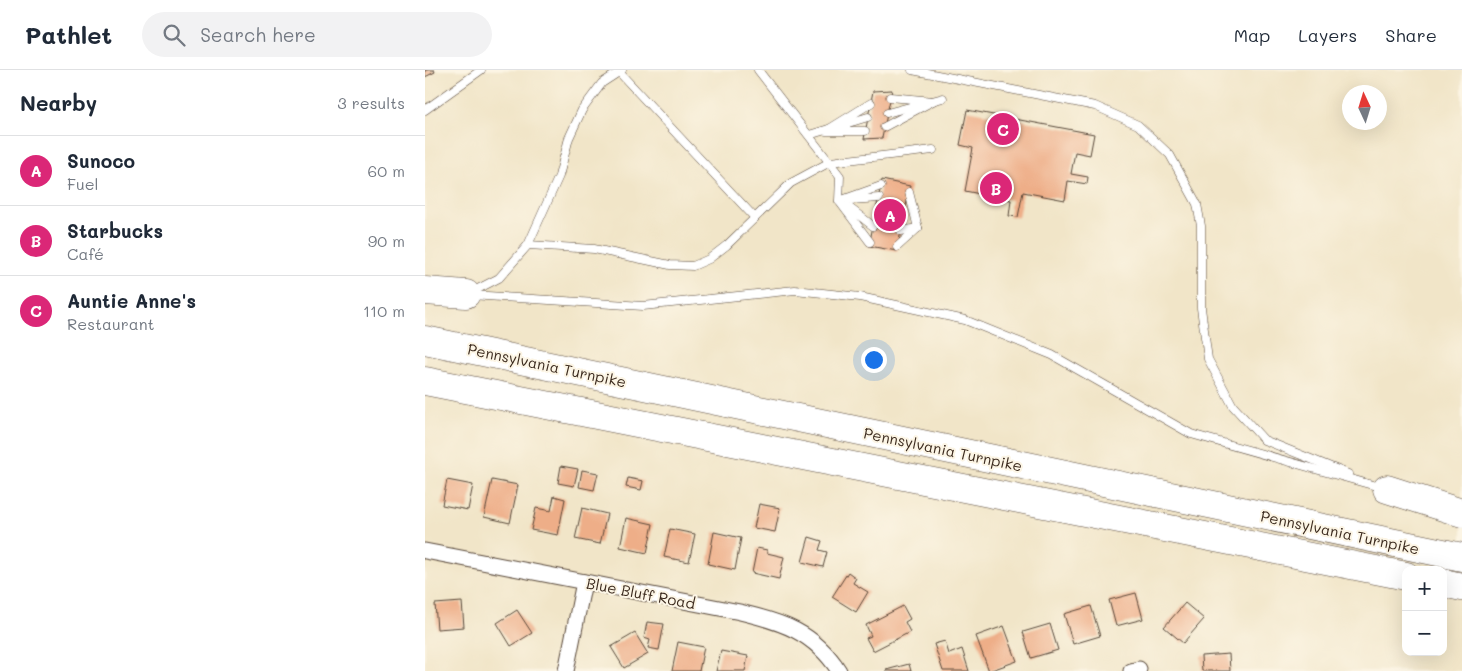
<!DOCTYPE html>
<html lang="en">
<head>
<meta charset="utf-8">
<style>
	body { margin:0; font-family:Mali,sans-serif; background:#f2f2f3; color:#1f2937 }
	.controls { position:absolute; right:15px; bottom:15px; display:grid; overflow:hidden; border-radius:10px; box-shadow:0 5px 20px #0002 }
	.controls button { width:45px; height:45px; display:grid; place-items:center; padding:0; border:0; border-bottom:1px solid #e0e1e3; background:#fff; color:#1f2937; font:25px sans-serif }
	.compass { position:absolute; left:917px; top:15px; width:45px; height:45px; border-radius:50%; background:#fff; box-shadow:0 5px 20px #0002; rotate:356deg }
	.you { position:absolute; left:448px; top:289px; width:18px; height:18px; margin:-12px; border:4px solid #fff; border-radius:50%; background:#1a73e8; box-shadow:0 0 0 8px #1a73e833 }
	.badge { display:grid; place-items:center; width:32px; height:32px; border-radius:50%; background:#db2777; color:#fff; font-size:16px; font-weight:700 }
	.pin { position:absolute; translate:-50% -50%; border:2px solid #fff; box-shadow:0 1px 5px #0006 }
	.list { margin:0; padding:0; list-style:none }
	h2 { display:flex; justify-content:space-between; align-items:center; height:65px; margin:0; padding:0 20px; font-size:21px }
	h2 small { font-size:16px; font-weight:400; color:#747a83 }
	.list li { display:grid; grid-template-columns:32px 1fr auto; gap:15px; align-items:center; box-sizing:border-box; height:70px; padding:0 20px; border-top:1px solid #e0e1e3 }
	.list b { display:block; font-size:19px; white-space:nowrap }
	.list p { margin:0; font-size:16px; white-space:nowrap; color:#747a83 }
	.list em { font-size:16px; font-style:normal; color:#747a83 }
	.icon { flex:none; width:28px; height:28px; fill:none; stroke:currentColor; stroke-width:2; stroke-linecap:round; stroke-linejoin:round }
	.map { position:relative; flex:none; width:1037px; height:601px; overflow:hidden }
	header { display:flex; align-items:center; gap:30px; box-sizing:border-box; height:70px; padding:0 25px; background:#fff; border-bottom:1px solid #e0e1e3 }
	header strong { font-size:24px }
	nav { display:flex; gap:28px; margin-inline-start:auto; font-size:18px }
	.search { width:350px; height:45px; background:#f2f2f3; display:flex; align-items:center; gap:12px; box-sizing:border-box; padding:0 18px; border-radius:28px; color:#747a83; font-size:19px }
	main { display:flex }
	aside { flex:1; background:#fff }
	.map>svg:first-child { display:block }
	.building { fill:#eeae88 }
	.lines { fill:none; stroke-linecap:round; stroke-linejoin:round }
	.service-casing { stroke:#564638; stroke-width:9 }
	.minor-casing { stroke:#564638; stroke-width:17 }
	.motorway-casing { stroke:#564638; stroke-width:29 }
	.service { stroke:#fff; stroke-width:8 }
	.minor { stroke:#fff; stroke-width:15 }
	.motorway { stroke:#fff; stroke-width:28 }
	.labels { text-anchor:middle; dominant-baseline:central; stroke-width:4; stroke-linejoin:round; paint-order:stroke }
	.street-label { font-size:15px; fill:#3b2a1e; stroke:#fcf5e5 }
</style>
</head>
<body>
<header>
<strong>Pathlet</strong>
<div class="search"><svg class="icon" aria-label="search" viewBox="0 0 24 24"><circle cx="10" cy="10" r="6"/><path d="M15 15l6 6"/></svg>Search here</div>
<nav><a>Map</a><a>Layers</a><a>Share</a></nav>
</header>
<main>
<aside>
<h2>Nearby<small>3 results</small></h2>
<ul class="list">
<li><span class="badge">A</span><div><b>Sunoco</b><p>Fuel</p></div><em>60 m</em></li>
<li><span class="badge">B</span><div><b>Starbucks</b><p>Café</p></div><em>90 m</em></li>
<li><span class="badge">C</span><div><b>Auntie Anne's</b><p>Restaurant</p></div><em>110 m</em></li>
</ul>
</aside>
<div class="map">
<svg width="1037" height="601" viewBox="0 0 1037 601">
	<rect width="100%" height="100%" fill="#fcf5e5"/>
	<filter id="ink" filterUnits="userSpaceOnUse"><feTurbulence type="fractalNoise" baseFrequency=".02" numOctaves="2"/><feDisplacementMap in="SourceGraphic" scale="10" xChannelSelector="R" yChannelSelector="G"/><feConvolveMatrix kernelMatrix="1 2 1 2 8 2 1 2 1" color-interpolation-filters="sRGB"/></filter>
	<filter id="wash" filterUnits="userSpaceOnUse"><feTurbulence type="fractalNoise" baseFrequency=".0096" numOctaves="4" result="noise"/><feDisplacementMap in="SourceGraphic" scale="20" xChannelSelector="R" yChannelSelector="G"/><feGaussianBlur stdDeviation="1.12" result="paint"/><feColorMatrix in="noise" values="0 0 0 0 0 0 0 0 0 0 0 0 0 0 0 0 0 1.4 0 .05"/><feComposite in="paint" operator="in"/></filter>
	<g filter="url(#wash)">
		<rect width="100%" height="100%" fill="#f1e5c8"/>
		<g id="blocks">
			<g class="building">
				<path d="M0,0H9L10,2L0,7Z"/>
				<path d="M467,20L457,68L439,69L448,21Z"/>
				<path d="M542,40L669,64L665,85L650,82L646,104L663,107L662,114L643,111L640,130L598,122L593,147L584,146L586,130L540,121L548,78L535,75Z"/>
				<path d="M457,110L485,116L472,181L444,176Z"/>
				<path d="M136,396L153,399L149,416L133,413Z"/>
				<path d="M157,400L173,403L169,420L154,417Z"/>
				<path d="M203,408L218,411L216,420L201,417Z"/>
				<path d="M22,410L48,415L43,440L17,435Z"/>
				<path d="M67,410L93,415L85,453L59,447Z"/>
				<path d="M129,426L140,429L133,465L106,460L111,438L126,441Z"/>
				<path d="M334,434L355,438L350,462L329,458Z"/>
				<path d="M157,438L182,444L175,474L150,469Z"/>
				<path d="M201,448L228,454L222,483L195,477Z"/>
				<path d="M245,459L270,464L264,492L239,487Z"/>
				<path d="M289,462L316,468L310,500L283,494Z"/>
				<path d="M384,467L397,471L394,480L402,482L398,497L377,492Z"/>
				<path d="M332,478L342,480V483L359,487L354,509L327,503Z"/>
				<path d="M423,502L431,508L428,513L443,522L431,542L407,527Z"/>
				<path d="M711,523L718,549L691,556L684,530Z"/>
				<path d="M37,532L39,557L12,559L10,534Z"/>
				<path d="M760,533L779,549L758,573L739,557Z"/>
				<path d="M478,536L485,549L480,552L485,562L448,581L441,568L446,566L441,555Z"/>
				<path d="M666,536L675,566L648,574L639,544Z"/>
				<path d="M92,540L107,563L86,576L72,553Z"/>
				<path d="M222,552L239,554L234,580L223,578L225,570L219,568Z"/>
				<path d="M625,554L633,580L606,588L598,562Z"/>
				<path d="M579,556L592,591L564,601L551,566Z"/>
				<path d="M210,563L223,584L199,598L186,577Z"/>
				<path d="M520,571L524,584L537,579L544,601H518L509,574Z"/>
				<path d="M253,572L279,577L274,601H247Z"/>
				<path d="M296,581L323,586L320,601H291Z"/>
				<path d="M804,584L805,601H777L776,586Z"/>
				<path d="M484,594L486,601H461V600Z"/>
			</g>
		</g>
	</g>
	<g filter="url(#ink)">
		<use href="#blocks" fill-opacity="0" stroke="#564638" stroke-width="1"/>
		<g class="lines">
			<defs>
				<g id="service">
					<path d="M333,0L415,106L414,131"/>
					<path d="M487,0L670,36L713,55L745,85L772,134L776,156V238L783,289L808,336L839,370L923,404"/>
					<path d="M194,2L330,148"/>
					<path d="M0,40L56,0"/>
					<path d="M462,43L518,28"/>
					<path d="M459,57L508,31L465,27"/>
					<path d="M440,61H401L446,33"/>
					<path d="M384,65L443,47"/>
					<path d="M484,122L493,158"/>
					<path d="M426,130L454,128"/>
					<path d="M422,136L448,156"/>
					<path d="M476,161L493,158"/>
					<path d="M445,172L414,131L456,116"/>
					<path d="M103,175L169,179L245,195L268,196L284,189L302,175L366,113L405,92L508,80"/>
					<path d="M472,177L493,158"/>
					<path d="M45,223L74,208L103,175L134,106L144,68L157,40L177,13L197,0"/>
					<path d="M46,225L218,236L370,220L435,227L540,250L627,285L766,364L958,418"/>
				</g>
				<g id="minor">
					<path d="M0,481L315,542C357,552 389,562 414,601"/>
					<path d="M141,601L159,512"/>
					<path d="M706,601L714,599"/>
				</g>
				<g id="motorway">
					<path d="M0,221L41,224"/>
					<path d="M0,270L1037,487"/>
					<path d="M0,311L981,506"/>
					<path d="M962,419L1037,443"/>
					<path d="M1018,513L1037,517"/>
				</g>
			</defs>
			<use href="#service" class="service-casing"/>
			<use href="#minor" class="minor-casing"/>
			<use href="#motorway" class="motorway-casing"/>
			<use href="#service" class="service"/>
			<use href="#minor" class="minor"/>
			<use href="#motorway" class="motorway"/>
		</g>
	</g>
	<g class="labels">
		<g class="street-label">
			<text transform="translate(122 295) rotate(12)">Pennsylvania Turnpike</text>
			<text transform="translate(518 379) rotate(12)">Pennsylvania Turnpike</text>
			<text transform="translate(915 462) rotate(12)">Pennsylvania Turnpike</text>
			<text transform="translate(216 523) rotate(11)">Blue Bluff Road</text>
		</g>
	</g>
</svg>
<div class="controls">
<button>+</button>
<button>−</button>
</div>
<svg class="compass" viewBox="-18 -18 36 36"><path d="M0-13l5 13h-10z" fill="#e53935"/><path d="M0 13l5-13h-10z" fill="#747a83"/></svg>
<div class="you"></div>
<div class="pin badge" style="left:465px;top:145px">A</div>
<div class="pin badge" style="left:571px;top:118px">B</div>
<div class="pin badge" style="left:578px;top:59px">C</div>
</div>
</main>
</body>
</html>
